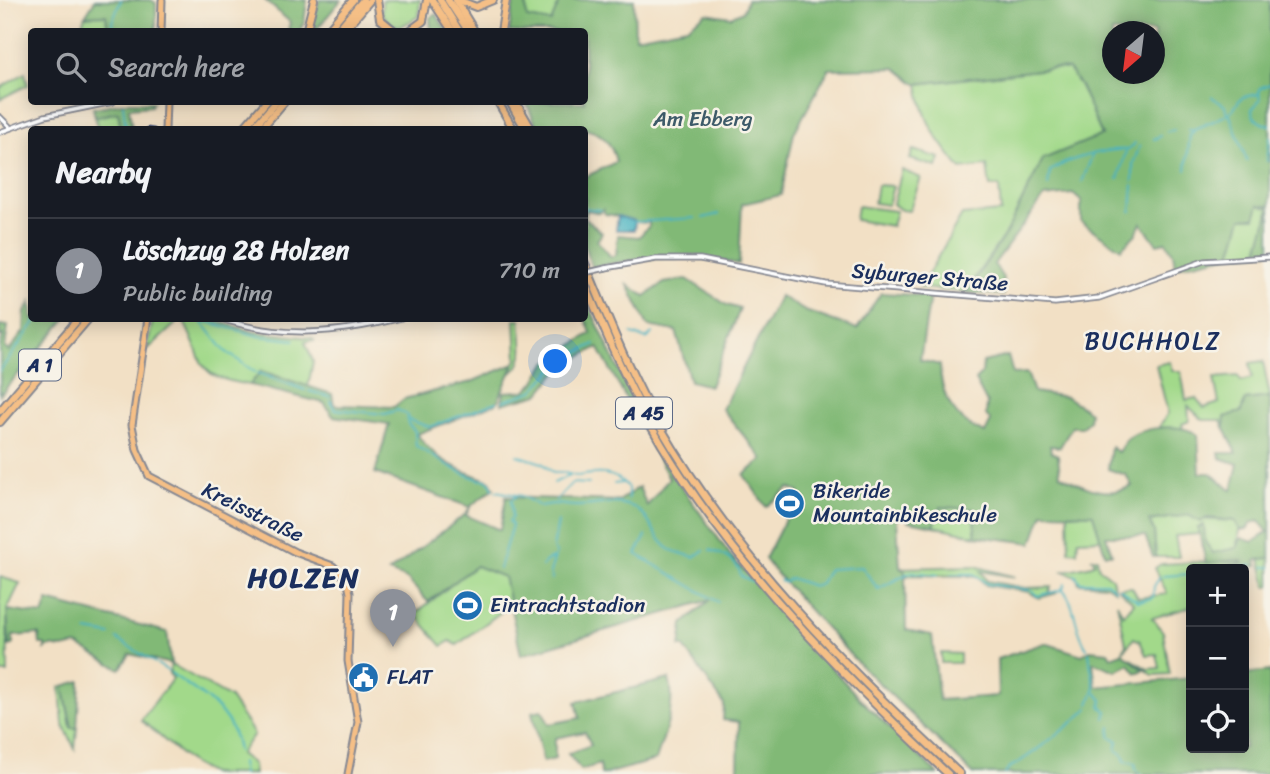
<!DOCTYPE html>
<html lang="en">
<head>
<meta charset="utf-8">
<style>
	body { margin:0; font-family:Sriracha,sans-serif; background:#20242c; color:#f1f3f6 }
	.controls { position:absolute; right:21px; bottom:21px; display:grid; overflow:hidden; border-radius:7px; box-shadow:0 4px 18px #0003 }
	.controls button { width:63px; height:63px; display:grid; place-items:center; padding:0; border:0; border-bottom:2px solid #363941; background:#171b24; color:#f1f3f6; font:35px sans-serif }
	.compass { position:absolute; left:1102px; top:21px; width:63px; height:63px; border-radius:50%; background:#171b24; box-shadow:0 4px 18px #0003; rotate:208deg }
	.you { position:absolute; left:556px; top:362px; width:24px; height:24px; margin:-18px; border:5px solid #fff; border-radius:50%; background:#1a73e8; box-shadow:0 0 0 10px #1a73e833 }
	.badge { display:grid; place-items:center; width:46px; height:46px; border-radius:50%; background:#8c9099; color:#fff; font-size:23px; font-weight:700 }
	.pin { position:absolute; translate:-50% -58px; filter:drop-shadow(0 2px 4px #0008) }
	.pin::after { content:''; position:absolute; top:37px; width:24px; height:21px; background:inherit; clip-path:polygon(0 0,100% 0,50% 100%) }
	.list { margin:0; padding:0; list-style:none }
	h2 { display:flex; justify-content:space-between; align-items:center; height:91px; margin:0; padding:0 28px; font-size:30px }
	h2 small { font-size:23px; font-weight:400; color:#9ea1a6 }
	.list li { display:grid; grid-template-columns:46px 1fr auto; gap:21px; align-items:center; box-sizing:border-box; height:105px; padding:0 28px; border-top:2px solid #363941 }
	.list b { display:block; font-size:26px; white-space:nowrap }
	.list p { margin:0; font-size:23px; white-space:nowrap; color:#9ea1a6 }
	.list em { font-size:23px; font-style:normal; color:#9ea1a6 }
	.icon { flex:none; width:38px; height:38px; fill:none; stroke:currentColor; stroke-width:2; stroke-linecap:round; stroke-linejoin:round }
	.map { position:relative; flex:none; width:1270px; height:774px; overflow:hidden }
	.search { position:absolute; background:#171b24; box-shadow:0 4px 18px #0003; left:28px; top:28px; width:560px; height:77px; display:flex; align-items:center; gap:18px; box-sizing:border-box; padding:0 24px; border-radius:7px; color:#9ea1a6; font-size:26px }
	.panel { position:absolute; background:#171b24; box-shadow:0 4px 18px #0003; left:28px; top:126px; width:560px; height:196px; border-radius:7px }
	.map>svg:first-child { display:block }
	.green { fill:#a2d98a; stroke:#5e8474; stroke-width:2 }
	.forest { fill:#81b976; stroke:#4e746a; stroke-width:2; fill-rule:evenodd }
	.water { fill:#45b2c1; stroke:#307090; stroke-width:2 }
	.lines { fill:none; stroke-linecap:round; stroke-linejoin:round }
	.stream { stroke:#45b2c1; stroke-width:2 }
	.minor-casing { stroke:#868892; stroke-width:7 }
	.major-casing { stroke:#868892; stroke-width:9 }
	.highway-casing { stroke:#868892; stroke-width:10 }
	.minor { stroke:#fff; stroke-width:3.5 }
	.major { stroke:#f5bf86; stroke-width:5 }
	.highway { stroke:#f5bf86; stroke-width:6 }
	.rail-casing { stroke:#1b2f5e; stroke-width:4.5 }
	.rail { stroke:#f7f3e8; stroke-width:2; stroke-dasharray:5; stroke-linecap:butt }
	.minor-bridge-casing { stroke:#868892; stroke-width:7; stroke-linecap:butt }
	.minor-bridge { stroke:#fff; stroke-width:3.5 }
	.labels { text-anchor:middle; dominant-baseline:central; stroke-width:5; stroke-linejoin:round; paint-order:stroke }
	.shield { fill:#f7f3e8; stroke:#5d6a87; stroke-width:2 }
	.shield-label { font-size:19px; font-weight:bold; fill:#1b2f5e }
	.park-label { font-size:21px; fill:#3d5a69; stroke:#f7f3e8 }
	.street-label { font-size:21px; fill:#1b2f5e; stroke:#f7f3e8 }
	.poi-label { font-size:21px; fill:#1b2f5e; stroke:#f7f3e8; text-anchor:start }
	.quarter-label { font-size:24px; letter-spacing:2px; fill:#1b2f5e; stroke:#f7f3e8 }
	.district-label { font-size:28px; font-weight:bold; letter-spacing:2px; fill:#1b2f5e; stroke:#f7f3e8 }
</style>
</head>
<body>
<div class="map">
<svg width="1270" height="774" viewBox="0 0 1270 774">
	<rect width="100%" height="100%" fill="#f7f3e8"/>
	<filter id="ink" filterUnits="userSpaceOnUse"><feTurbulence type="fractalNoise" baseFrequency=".0143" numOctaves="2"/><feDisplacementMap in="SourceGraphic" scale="14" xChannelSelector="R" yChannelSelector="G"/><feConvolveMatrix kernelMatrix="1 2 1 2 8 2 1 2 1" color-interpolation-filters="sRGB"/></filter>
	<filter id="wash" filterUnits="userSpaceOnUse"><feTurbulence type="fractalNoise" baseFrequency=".00686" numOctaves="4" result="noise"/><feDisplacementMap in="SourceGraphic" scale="28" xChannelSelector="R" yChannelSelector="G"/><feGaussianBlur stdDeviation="1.57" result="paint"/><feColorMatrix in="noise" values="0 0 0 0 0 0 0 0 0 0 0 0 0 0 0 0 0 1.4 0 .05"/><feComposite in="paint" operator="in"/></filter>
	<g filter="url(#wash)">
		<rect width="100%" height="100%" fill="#f2e0c5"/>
		<g class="green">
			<path d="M382,0H420L419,16L400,27L391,24L382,14Z"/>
			<path d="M526,0H560L552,22L527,18Z"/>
			<path d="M106,15L108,31L79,32L85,16Z"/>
			<path d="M1056,68L1068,69L1080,86L1102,135L1043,160L1007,231L965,292L920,288L962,215L1001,212L999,187H990L987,166L961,169C935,136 925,126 918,84Z"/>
			<path d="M25,73L28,85L0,99V88Z"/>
			<path d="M118,112L121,129H98L95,118Z"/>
			<path d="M913,150L940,158L937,167L910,159Z"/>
			<path d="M902,170L921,178L909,211L901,210L893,204Z"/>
			<path d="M877,185L893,186L888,205L874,203Z"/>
			<path d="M1258,205L1270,208L1257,254L1231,255L1242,217Z"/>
			<path d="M857,206L896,211L892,226L855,220Z"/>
			<path d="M153,319H181L147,350Z"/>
			<path d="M187,319H209L255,332L312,338L314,340L305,342L313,361L308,387L261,371L250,385C192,376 207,365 184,322Z"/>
			<path d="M515,319H520C521,337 529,365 509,374L517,359Z"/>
			<path d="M1263,361L1270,397L1245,400L1241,412L1225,417L1224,427L1221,420H1203L1188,406L1189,421L1182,424L1183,431L1159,427L1168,413L1156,365L1170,362L1172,371H1181L1186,400L1196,398L1204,408L1219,403L1214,378L1238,376L1241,381L1252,378L1250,363Z"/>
			<path d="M940,507L973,509L976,536L934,526Z"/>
			<path d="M1068,514H1093L1101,539L1078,540L1077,552L1069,551Z"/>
			<path d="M1188,515L1197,519L1235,521L1240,530L1237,548L1213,553L1205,542L1203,525L1198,528V534L1175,536L1179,557H1156L1154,531L1149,521Z"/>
			<path d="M1092,558H1097L1099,568L1112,578L1115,590L1106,585L1079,583L1076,576L1064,571L1092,565L1095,562Z"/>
			<path d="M1270,558V586L1267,587L1260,559Z"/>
			<path d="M1239,560L1245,562L1230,565V569H1191V607L1152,618L1163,632L1170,674L1153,675L1130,658L1148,669L1160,668L1157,654L1146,655L1140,641L1134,638L1122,653L1126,644L1117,603L1123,615L1134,603L1118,588L1132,587L1138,598L1167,594L1155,568L1161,564Z"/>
			<path d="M476,565L505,577L510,605L457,645L450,641L442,646L415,614Z"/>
			<path d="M975,566L1015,577L981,571L987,581L1025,588L1051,587L1048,593H1057L1039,598L1029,592L986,585L977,576L909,575L904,578L900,568Z"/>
			<path d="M0,577L20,583L7,610L8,673H0Z"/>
			<path d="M941,653L960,654V663H941Z"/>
			<path d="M171,664L230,698L254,734L240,754L253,764L254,774H211L191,763L141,720L173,678L169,674Z"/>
			<path d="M63,686L71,728H77L75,749L63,724L60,687Z"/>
		</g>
		<g class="forest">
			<path d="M95,0H151L156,3V31H108L106,15L85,16Z"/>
			<path d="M265,0H307L304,23L299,31H288L290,22Z"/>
			<path d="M319,0H341L316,30L313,26Z"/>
			<path d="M514,0H526L527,18L551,22L560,0H634L635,37L687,27L706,13L731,17L743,11L747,0H1270V206L1259,205L1255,218H1242L1231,255L1175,267L1173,253L1166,242L1157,244L1141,223L1136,234L1121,249L1081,222V201L1073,194L1044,197L994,264L1003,278L1004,295L966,293L1007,231L1043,159L1102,135L1080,86L1068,69L1056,68L916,84L896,68L829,69L794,133L781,195L742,204L739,264C691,254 639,257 592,267L585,248V177L616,162C607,120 574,129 538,129L526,102H584V32H509ZM1112,32H1154V74H1112ZM603,209L605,214C621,215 633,225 649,222V226L639,237L618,235L616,255L611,257L597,241L602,233L585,218L587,210L599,213Z"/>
			<path d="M436,14L447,31H431L430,18Z"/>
			<path d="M127,102H153L151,106L129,108L132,129H121L118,112L95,117L93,108Z"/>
			<path d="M1270,208V252H1258Z"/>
			<path d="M687,279L727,305L740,309L710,386L690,381L676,331L648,326L628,285L645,296L664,283Z"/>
			<path d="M881,293L930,296L920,360L940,365C940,396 955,422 985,433L991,421L986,415L987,403L975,380L982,373L983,362L1008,356L1013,374L1027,373L1034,392L1067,397L1090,412L1089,421L1082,427H1072L1060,447L1050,446L1051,452L1058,455L1060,475C1085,487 1105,499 1132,486L1126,475L1108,469L1111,447L1118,452C1121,448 1125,441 1128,438C1145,426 1182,423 1198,435L1200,473H1210L1232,490L1238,464L1220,458L1219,453H1237L1224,427L1225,417L1241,412L1245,400L1270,397V558L1256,560L1257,566L1230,569V565L1243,562L1239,560L1206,563L1198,528L1204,525L1205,542L1213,553L1237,548L1241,538L1253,542L1268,532L1259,521L1251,523L1247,529L1240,530L1235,521L1207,518L1200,522L1188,515L1149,521L1154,531L1156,557H1153L1145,536H1106L1112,554H1105L1093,514L1043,513L1032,543L976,536L973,509L941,507L934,526L908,521V515L901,513L897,520L900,568L905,571L906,630L932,635L939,700L998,696L997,659L1045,643L1082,655L1090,650L1108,652L1111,657L1122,653L1144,670L1136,673L1129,664L1116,671L1093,662L1096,687L1191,678V748H1244V674L1270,671V774H973L856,661L775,572L765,559L799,492L789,488L766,507L744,475L763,459L722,409L780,296L805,311L857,329Z"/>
			<path d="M585,297L638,411L675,472L672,474L731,556L859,698L938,774H738L739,722L723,720L724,704L684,647H680L683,624L710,600L521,655L504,577L476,566L428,602L407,579L389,572L467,513L470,507L375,473L389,424L333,416L324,403L250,385L261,371L332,394L334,405L394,407L404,399L471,382L514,364L497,403L417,434C435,461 461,471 490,481L494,488L471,506L465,515L500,530L506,497L619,501L639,487L647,506L669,478L598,347L561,367L539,394L502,404L504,392L525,391L534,383L546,363L591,333L585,318Z"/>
			<path d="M31,302L32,318L66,319L0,395V347L3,335L0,336V325L8,326L5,348L9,351L24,331L25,312Z"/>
			<path d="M48,601L167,632L171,664L130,654L120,669L77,645L62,648L50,646L45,649V644H40L39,634L13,636V645L9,646L7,610L43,615Z"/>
			<path d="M669,679C677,705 664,735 656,760L606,774H601L600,764L581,770L568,754L591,745L585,732L555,738V759L543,762L532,712L542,710L549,724L580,718L576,702Z"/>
			<path d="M80,681L77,728H72L63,686Z"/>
		</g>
		<path class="water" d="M618,216L635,221L634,230H616Z"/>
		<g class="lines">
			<g class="stream">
				<path d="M113,32L112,22L121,0"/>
				<path d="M1259,93L1260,100L1252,109C1252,119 1261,124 1270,125"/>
				<path d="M1212,97L1225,106L1227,113"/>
				<path d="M123,104L126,130"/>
				<path d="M1229,113L1247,161"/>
				<path d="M1188,130C1193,131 1228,115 1233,110C1237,105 1237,101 1243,97L1259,94L1260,88L1270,84"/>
				<path d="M1167,131L1174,130"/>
				<path d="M1154,139L1160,136"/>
				<path d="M1267,161L1270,138"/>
				<path d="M1186,170L1190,135L1194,131"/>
				<path d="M1118,179L1126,151"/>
				<path d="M1133,181V164L1140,145"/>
				<path d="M1082,182L1092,156"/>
				<path d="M1048,186L1050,171C1068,159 1107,148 1128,150L1135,143"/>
				<path d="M584,208L600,210"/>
				<path d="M1131,211L1133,185"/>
				<path d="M703,218L719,214"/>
				<path d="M635,222L695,218"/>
				<path d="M199,318L225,351L255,372"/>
				<path d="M200,320L259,336L295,340"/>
				<path d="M632,334L647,339L652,333"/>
				<path d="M0,371L38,318"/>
				<path d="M258,373L305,390"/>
				<path d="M309,391L330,397"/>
				<path d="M331,401L334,409L385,414L398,410L407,415L408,424L415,431L416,446C437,458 457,473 481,480"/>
				<path d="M503,401L533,391L562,360L595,344"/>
				<path d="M409,420L430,427L497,402"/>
				<path d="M517,455L542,463L553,473H563"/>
				<path d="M565,473L576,476"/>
				<path d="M578,476C595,473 616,470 628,488V499"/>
				<path d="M483,479L490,482L493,489"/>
				<path d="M554,483L570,475"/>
				<path d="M614,484L622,483"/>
				<path d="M496,491L522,496L541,507C554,501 564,506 578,506C597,506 615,499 633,507C649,514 654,538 668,548C675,553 685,554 694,557L704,550"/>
				<path d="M556,500L572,483L589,484"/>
				<path d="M646,536L636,554L718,602"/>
				<path d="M710,550C723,554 739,562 741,576L761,585"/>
				<path d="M542,567L546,561L553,558"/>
				<path d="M1264,567H1270"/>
				<path d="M499,569L512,525L509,521L512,517L511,500L516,496"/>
				<path d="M1231,569L1252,565"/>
				<path d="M911,572L938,575"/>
				<path d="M951,574H974L987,584L1029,590"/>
				<path d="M1075,575L1080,582H1107L1115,589"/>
				<path d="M1163,576L1191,574"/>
				<path d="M552,579L550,572L556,553L553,548L558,522"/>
				<path d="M780,580L784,583L790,578L813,586L821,583L829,569L862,567L878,589L909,573"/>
				<path d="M1062,588C1077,605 1074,630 1087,648"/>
				<path d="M1119,588L1138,601L1153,598L1154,586L1160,577"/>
				<path d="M1032,590L1037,596L1062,590L1065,584"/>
				<path d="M87,631L110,635"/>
				<path d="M117,639L168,671"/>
				<path d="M1089,652L1090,660"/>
				<path d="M171,673C203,698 232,708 238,751"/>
				<path d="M1096,693L1102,700L1101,707L1107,711L1105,718"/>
				<path d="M1089,704L1095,688L1090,662"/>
				<path d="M1111,727L1110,736L1118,741L1116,750L1123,754L1125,761L1135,763L1136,770L1142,774"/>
				<path d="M241,763L243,774"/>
				<path d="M1005,774L1010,767C1017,766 1084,715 1088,708"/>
			</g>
		</g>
	</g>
	<g filter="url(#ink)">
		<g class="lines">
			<defs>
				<g id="minor">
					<path d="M0,117L9,126"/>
					<path d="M0,132L45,116L113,102"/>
					<path d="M606,268L656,259H700L826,284L1055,303L1099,298L1204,261L1270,257"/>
					<path d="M218,318C281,339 337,334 401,318"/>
				</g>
				<g id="major">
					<path d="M161,32L162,0"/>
					<path d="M165,130L166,102"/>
					<path d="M148,318L132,425L137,450L149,476L295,552L333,566L347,579L350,593L348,661L358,722L348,774"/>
				</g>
				<g id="highway">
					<path d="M377,0L380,19L396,32"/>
					<path d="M432,0L453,32"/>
					<path d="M440,0L460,32"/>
					<path d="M448,0L469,32"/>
					<path d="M458,0L476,7L493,0"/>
					<path d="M456,1L475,32"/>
					<path d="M306,32L314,0"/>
					<path d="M326,32L353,0"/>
					<path d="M336,32L363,0"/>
					<path d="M343,32L370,0"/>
					<path d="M408,32L423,21L427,0"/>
					<path d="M501,32L506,0"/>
					<path d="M498,102L514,130"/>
					<path d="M510,102L526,130"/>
					<path d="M516,102L532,130"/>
					<path d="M242,130L266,102"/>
					<path d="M251,130L276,102"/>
					<path d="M260,130L284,102"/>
					<path d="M584,261C607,316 629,373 659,425C737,559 847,669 960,774"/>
					<path d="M584,281C607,337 631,393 662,445C737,569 842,675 948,774"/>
					<path d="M0,411L79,318"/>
					<path d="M0,422L89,318"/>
				</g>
			</defs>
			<use href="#minor" class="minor-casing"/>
			<use href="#major" class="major-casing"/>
			<use href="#highway" class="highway-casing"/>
			<use href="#minor" class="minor"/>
			<use href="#major" class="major"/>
			<use href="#highway" class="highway"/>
			<defs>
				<path id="rail" d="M148,129L154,130"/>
			</defs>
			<use href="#rail" class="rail-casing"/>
			<use href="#rail" class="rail"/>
			<defs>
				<path id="minor-bridge" d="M584,273L606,268"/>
			</defs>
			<use href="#minor-bridge" class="minor-bridge-casing"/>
			<use href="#minor-bridge" class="minor-bridge"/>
		</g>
	</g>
	<defs>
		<symbol id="stadium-disc" viewBox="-11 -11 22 22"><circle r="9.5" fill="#1f6fb2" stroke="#f7f3e8"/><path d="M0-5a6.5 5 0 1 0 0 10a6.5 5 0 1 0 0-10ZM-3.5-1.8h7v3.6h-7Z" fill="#fff"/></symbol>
		<symbol id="civic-disc" viewBox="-11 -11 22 22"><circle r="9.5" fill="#1f6fb2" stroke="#f7f3e8"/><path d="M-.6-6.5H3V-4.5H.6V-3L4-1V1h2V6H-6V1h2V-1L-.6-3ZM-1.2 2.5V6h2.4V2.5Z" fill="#fff"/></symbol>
	</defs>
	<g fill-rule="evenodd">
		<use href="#stadium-disc" x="772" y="486" width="35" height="35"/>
		<use href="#stadium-disc" x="450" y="588" width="35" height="35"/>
		<use href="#civic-disc" x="346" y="660" width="35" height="35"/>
	</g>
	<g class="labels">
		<g class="shield">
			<rect x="19" y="349.5" width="42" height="31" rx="5"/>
			<rect x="616" y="397.5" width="56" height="31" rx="5"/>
		</g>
		<g class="shield-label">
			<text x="40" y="365">A 1</text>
			<text x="644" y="413">A 45</text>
		</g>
		<g class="park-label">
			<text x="703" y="119">Am Ebberg</text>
		</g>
		<g class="street-label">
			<text transform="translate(930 277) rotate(5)">Syburger Straße</text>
			<text transform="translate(253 512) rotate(26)">Kreisstraße</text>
		</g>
		<g class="poi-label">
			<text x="813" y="491">Bikeride<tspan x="813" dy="24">Mountainbikeschule</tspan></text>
			<text x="490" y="605">Eintrachtstadion</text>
			<text x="387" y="677">FLAT</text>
		</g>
		<g class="quarter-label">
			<text x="1153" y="341">BUCHHOLZ</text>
		</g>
		<g class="district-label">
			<text x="304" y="577">HOLZEN</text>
		</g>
	</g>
</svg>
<div class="controls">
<button>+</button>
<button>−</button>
<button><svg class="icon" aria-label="locate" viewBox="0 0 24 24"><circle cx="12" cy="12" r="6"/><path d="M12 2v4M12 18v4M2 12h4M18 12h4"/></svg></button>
</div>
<svg class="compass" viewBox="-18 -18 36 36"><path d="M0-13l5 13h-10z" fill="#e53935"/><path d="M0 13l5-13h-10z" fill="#9ea1a6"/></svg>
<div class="you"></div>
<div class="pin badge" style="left:393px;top:647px">1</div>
<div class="search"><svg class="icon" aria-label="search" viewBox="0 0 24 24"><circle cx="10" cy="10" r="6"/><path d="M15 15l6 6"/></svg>Search here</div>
<section class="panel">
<h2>Nearby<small></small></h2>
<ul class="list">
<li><span class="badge">1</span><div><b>Löschzug 28 Holzen</b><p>Public building</p></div><em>710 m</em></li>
</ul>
</section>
</div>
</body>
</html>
